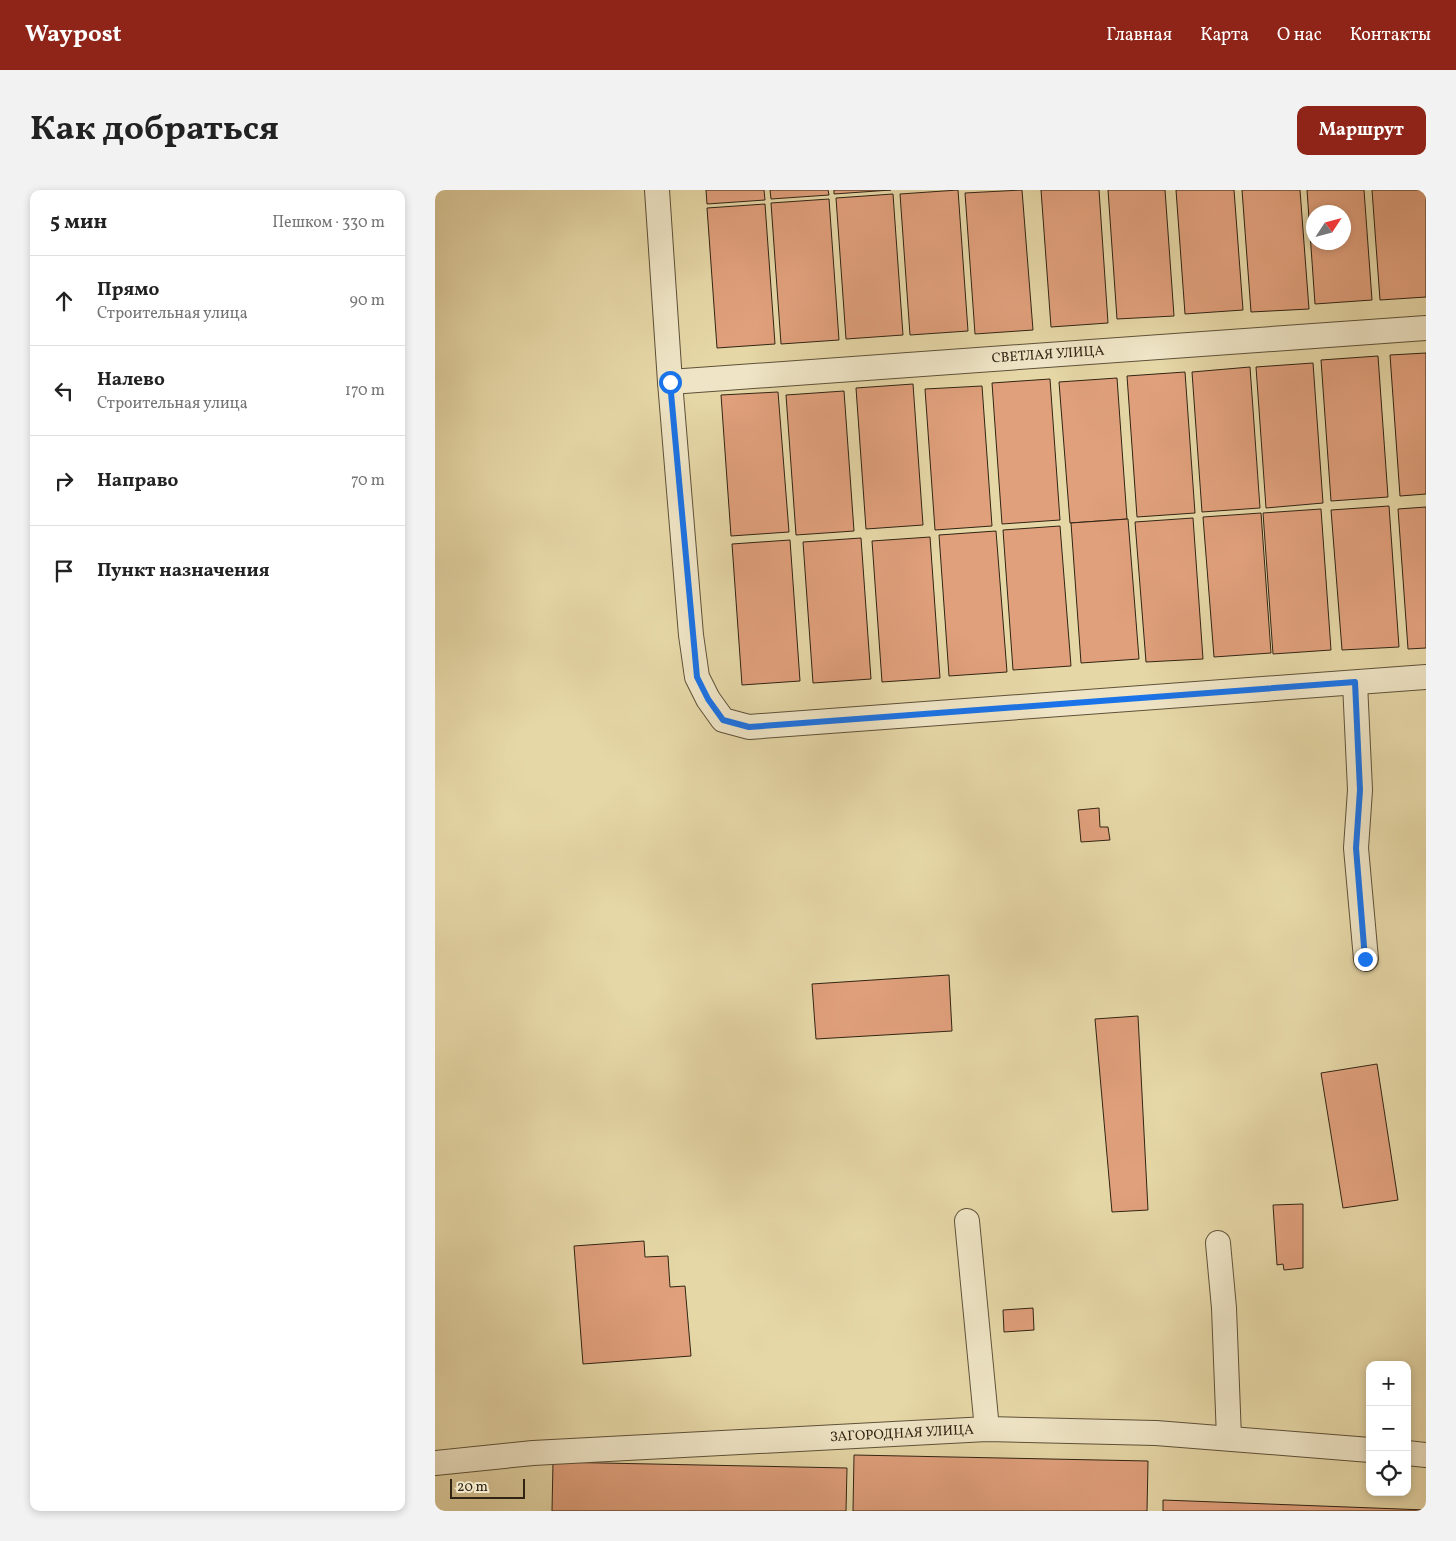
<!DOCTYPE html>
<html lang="ru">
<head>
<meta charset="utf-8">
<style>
	body { margin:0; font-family:Vollkorn,serif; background:#f2f2f2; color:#222 }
	.controls { position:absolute; right:15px; bottom:15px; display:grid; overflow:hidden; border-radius:10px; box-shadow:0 2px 8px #0003 }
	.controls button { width:45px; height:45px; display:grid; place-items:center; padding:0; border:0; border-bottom:1px solid #e0e0e0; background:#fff; color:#222; font:25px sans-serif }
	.compass { position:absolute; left:871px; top:15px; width:45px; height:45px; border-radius:50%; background:#fff; box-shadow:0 2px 8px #0003; rotate:54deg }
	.scale { position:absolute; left:15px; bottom:12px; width:75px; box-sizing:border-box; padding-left:5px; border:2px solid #312413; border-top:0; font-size:14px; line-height:18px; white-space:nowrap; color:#312413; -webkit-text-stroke:4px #efe5c6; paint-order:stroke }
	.stop { position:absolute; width:15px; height:15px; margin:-11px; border:4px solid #1a73e8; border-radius:50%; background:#fff }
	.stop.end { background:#1a73e8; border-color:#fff; box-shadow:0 1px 5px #0008 }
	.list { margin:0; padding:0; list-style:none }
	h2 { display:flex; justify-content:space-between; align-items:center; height:65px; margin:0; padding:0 20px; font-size:21px }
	h2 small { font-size:16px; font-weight:400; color:#767676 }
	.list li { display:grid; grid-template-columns:32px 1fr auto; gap:15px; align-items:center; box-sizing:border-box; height:90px; padding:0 20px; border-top:1px solid #e0e0e0 }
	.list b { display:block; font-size:19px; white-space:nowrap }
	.list p { margin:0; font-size:16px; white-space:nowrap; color:#767676 }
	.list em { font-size:16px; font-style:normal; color:#767676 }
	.icon { flex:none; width:28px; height:28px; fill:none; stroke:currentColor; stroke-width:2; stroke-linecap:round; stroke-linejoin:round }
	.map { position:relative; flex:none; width:991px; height:1321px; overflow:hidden; border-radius:10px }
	header { display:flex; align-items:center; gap:30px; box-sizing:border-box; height:70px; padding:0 25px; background:#8f2418; color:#fff }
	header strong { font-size:24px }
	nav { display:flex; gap:28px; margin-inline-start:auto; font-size:18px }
	.intro { display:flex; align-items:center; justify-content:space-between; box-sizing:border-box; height:120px; padding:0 30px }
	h1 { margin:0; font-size:35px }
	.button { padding:12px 22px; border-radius:10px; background:#8f2418; color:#fff; font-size:18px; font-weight:700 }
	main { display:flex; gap:30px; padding:0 30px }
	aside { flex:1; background:#fff; border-radius:10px; box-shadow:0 2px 8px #0003 }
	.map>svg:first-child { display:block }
	.building { fill:#e0a07c; stroke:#312413; fill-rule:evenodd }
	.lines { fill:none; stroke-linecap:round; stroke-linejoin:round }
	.minor-casing { stroke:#5e5138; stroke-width:26 }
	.minor { stroke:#efe5c6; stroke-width:24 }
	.route { stroke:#1a73e8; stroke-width:6 }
	.labels { text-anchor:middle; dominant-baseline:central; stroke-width:5; stroke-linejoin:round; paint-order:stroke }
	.street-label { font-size:14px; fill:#312413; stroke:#efe5c6 }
</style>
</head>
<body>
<header>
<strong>Waypost</strong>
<nav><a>Главная</a><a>Карта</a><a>О нас</a><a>Контакты</a></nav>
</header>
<div class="intro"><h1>Как добраться</h1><a class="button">Маршрут</a></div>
<main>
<aside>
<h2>5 мин<small>Пешком · 330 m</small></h2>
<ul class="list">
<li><svg class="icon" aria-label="ahead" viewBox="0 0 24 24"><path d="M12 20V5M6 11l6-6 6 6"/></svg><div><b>Прямо</b><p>Строительная улица</p></div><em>90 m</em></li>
<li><svg class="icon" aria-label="left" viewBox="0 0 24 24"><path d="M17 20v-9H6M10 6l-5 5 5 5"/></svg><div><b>Налево</b><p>Строительная улица</p></div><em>170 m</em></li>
<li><svg class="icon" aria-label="right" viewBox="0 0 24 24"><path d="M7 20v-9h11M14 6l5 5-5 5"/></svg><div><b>Направо</b></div><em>70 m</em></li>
<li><svg class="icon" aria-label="arrive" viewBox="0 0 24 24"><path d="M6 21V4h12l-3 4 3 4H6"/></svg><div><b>Пункт назначения</b></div></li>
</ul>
</aside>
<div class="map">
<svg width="991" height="1321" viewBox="0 0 991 1321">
	<rect width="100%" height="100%" fill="#e6d7a7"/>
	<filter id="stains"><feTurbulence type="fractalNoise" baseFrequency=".004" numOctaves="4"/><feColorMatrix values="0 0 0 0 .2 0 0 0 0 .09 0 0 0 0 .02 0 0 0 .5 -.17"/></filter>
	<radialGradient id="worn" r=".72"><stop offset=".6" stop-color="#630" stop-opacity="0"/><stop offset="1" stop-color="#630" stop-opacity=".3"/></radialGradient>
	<g class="building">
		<path d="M271,0H329L330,10L272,14Z"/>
		<path d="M335,0H393L394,5L336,9Z"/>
		<path d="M399,0H456L399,4Z"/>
		<path d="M523,0L533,141L475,145L465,4Z"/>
		<path d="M587,0L598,140L540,144L530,3Z"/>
		<path d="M606,0H664L673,133L616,137Z"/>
		<path d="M673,0H730L739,126L682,129Z"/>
		<path d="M741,0H799L808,120L750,124Z"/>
		<path d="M807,0H865L874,119L816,122Z"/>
		<path d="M872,0H929L937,110L880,114ZM878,22H908V52H878Z"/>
		<path d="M937,0H991V107L945,110Z"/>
		<path d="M458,4L468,145L411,149L401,8Z"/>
		<path d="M394,9L404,150L346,154L336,13Z"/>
		<path d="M330,14L340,154L282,158L272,18Z"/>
		<path d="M991,163V304L965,306L955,165Z"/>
		<path d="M943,166L953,307L896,311L886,170Z"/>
		<path d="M878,173L888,313L831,318L821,177Z"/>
		<path d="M815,177L825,318L767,322L757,182Z"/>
		<path d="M750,182L760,323L702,327L692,186Z"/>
		<path d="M682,188L692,329L635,333L624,192Z"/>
		<path d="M615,189L625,330L567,334L557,193Z"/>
		<path d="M478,194L488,335L431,339L421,198Z"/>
		<path d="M547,196L557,336L500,340L490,199Z"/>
		<path d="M409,201L419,341L361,345L351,205Z"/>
		<path d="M343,202L354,342L296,346L286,205Z"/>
		<path d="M954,316L964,457L907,460L896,320Z"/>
		<path d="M991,317V458L973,459L963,319Z"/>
		<path d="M886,319L896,460L838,464L828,323Z"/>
		<path d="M826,323L836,463L779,467L768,327Z"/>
		<path d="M758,328L768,469L711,472L700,332Z"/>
		<path d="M693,329L704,469L646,473L636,333Z"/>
		<path d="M625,336L636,476L578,480L568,340Z"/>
		<path d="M561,341L572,482L514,486L504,345Z"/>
		<path d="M495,347L505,488L447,492L437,351Z"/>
		<path d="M426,348L436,489L378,493L368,352Z"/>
		<path d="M355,350L365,491L307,495L297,354Z"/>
		<path d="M664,618L665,637H673L675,650L646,652L643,620Z"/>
		<path d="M514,785L517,841L381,849L377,794Z"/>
		<path d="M703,826L713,1020L677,1022L660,829Z"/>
		<path d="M942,874L963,1010L908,1018L886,883Z"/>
		<path d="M868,1014V1078L849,1080L848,1074L842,1075L838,1015Z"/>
		<path d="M209,1051L210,1067L233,1066L235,1097L250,1096L256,1166L148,1174L139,1056Z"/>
		<path d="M598,1118L599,1140L569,1142L568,1120Z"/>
		<path d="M419,1265L713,1271L712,1321H418Z"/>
		<path d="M118,1272L412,1278L411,1321H117Z"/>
		<path d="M728,1310L991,1320V1321H728Z"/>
	</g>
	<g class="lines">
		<defs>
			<g id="minor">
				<path d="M222,0L235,192L256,445L262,487L273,509L288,530L314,537L991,487"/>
				<path d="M235,192L991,138"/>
				<path d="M920,493L925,600L921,658L931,769"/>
				<path d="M532,1031L552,1239"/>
				<path d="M783,1053L789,1118L794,1248"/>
				<path d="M972,1263L991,1265"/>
				<path d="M0,1273L98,1263L552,1239L721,1243L935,1260"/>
			</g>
		</defs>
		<use href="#minor" class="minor-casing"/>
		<use href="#minor" class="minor"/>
	</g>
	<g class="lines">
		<path class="route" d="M235,192L262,487L273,509L288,530L314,537L920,492L925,600L921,658L930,769"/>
	</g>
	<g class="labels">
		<g class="street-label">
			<text transform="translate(613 165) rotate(-4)">СВЕТЛАЯ УЛИЦА</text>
			<text transform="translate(467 1244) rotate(-3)">ЗАГОРОДНАЯ УЛИЦА</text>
		</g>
	</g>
	<rect width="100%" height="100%" filter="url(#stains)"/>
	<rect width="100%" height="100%" fill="url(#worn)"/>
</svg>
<div class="controls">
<button>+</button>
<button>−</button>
<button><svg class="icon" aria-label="locate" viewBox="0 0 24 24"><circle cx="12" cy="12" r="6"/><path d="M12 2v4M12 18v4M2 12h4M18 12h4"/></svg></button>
</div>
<svg class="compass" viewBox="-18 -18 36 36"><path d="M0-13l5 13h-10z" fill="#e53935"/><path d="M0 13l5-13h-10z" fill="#767676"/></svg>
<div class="scale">20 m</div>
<div class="stop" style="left:235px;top:192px"></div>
<div class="stop end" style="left:930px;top:769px"></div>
</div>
</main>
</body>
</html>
